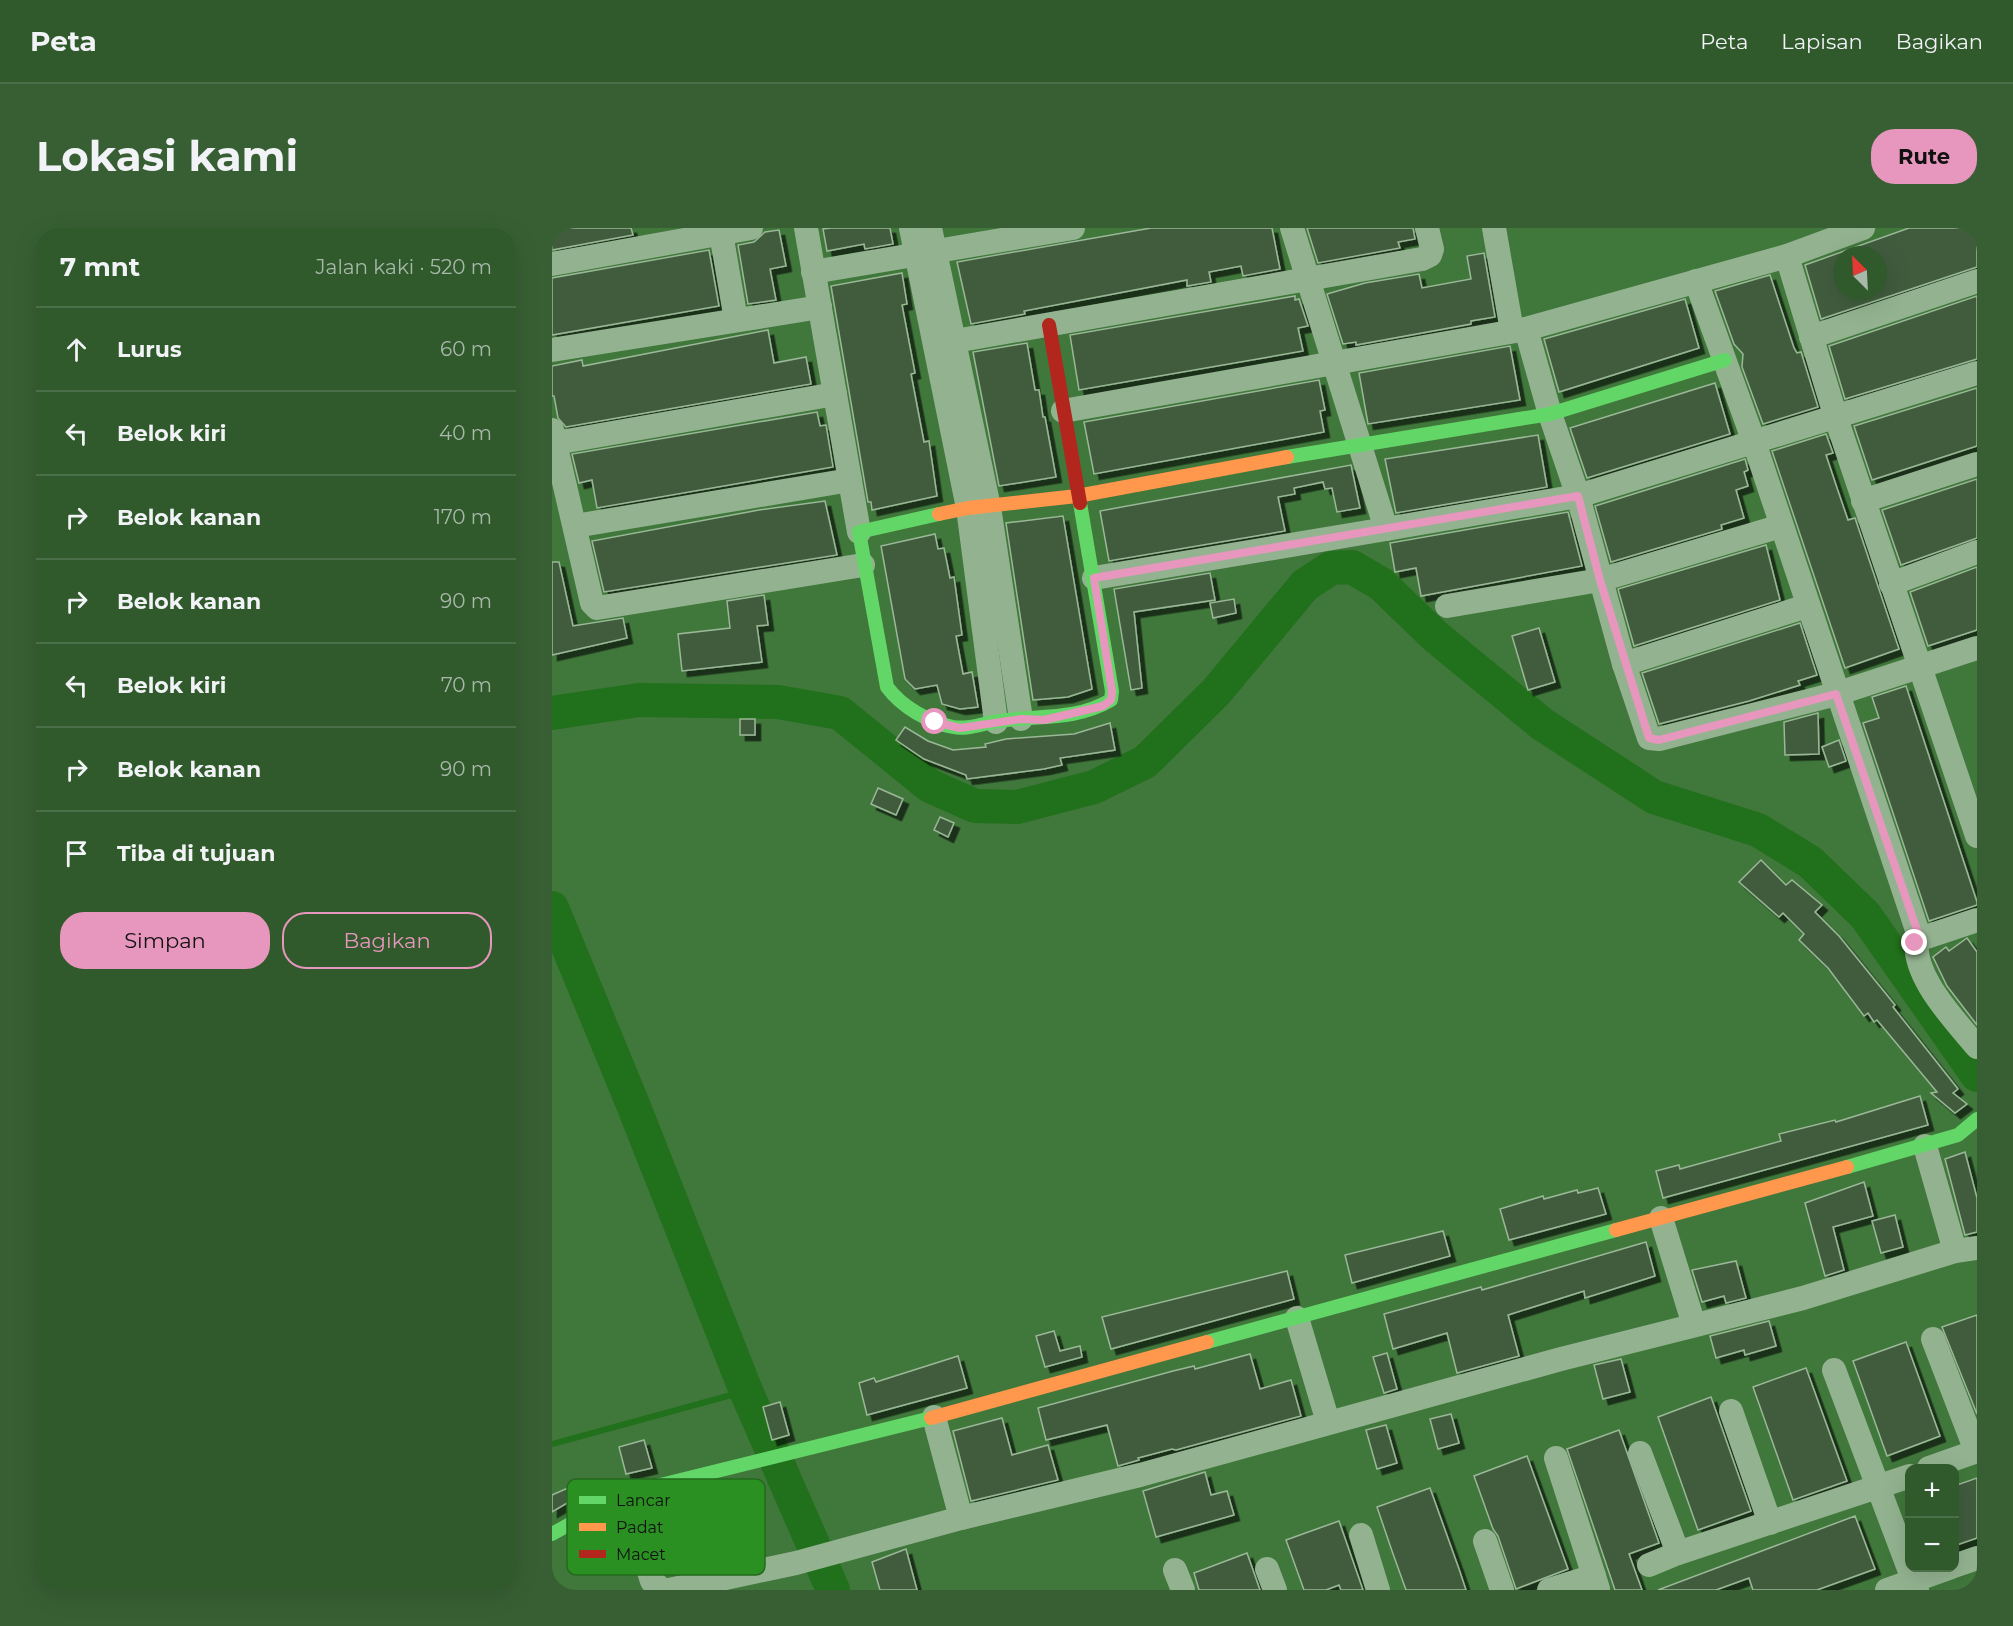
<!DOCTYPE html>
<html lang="id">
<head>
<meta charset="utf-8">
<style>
	body { margin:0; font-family:Montserrat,sans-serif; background:#385f34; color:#f1f3f6 }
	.controls { position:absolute; right:18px; bottom:18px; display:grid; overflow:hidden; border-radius:12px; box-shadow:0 6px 24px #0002 }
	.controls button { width:54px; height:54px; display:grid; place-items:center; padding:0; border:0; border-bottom:2px solid #4b6f48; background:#30592c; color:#f1f3f6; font:30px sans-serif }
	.compass { position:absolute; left:1281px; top:18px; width:54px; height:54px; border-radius:50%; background:#30592c; box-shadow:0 6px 24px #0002; rotate:336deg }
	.stop { position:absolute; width:18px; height:18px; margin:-14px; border:4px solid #e797bd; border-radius:50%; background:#fff }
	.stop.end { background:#e797bd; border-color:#fff; box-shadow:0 2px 6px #0008 }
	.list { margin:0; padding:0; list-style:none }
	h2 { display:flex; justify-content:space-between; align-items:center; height:78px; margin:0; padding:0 24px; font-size:26px }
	h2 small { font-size:20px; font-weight:400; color:#a8b8a9 }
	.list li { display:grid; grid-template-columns:39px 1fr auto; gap:18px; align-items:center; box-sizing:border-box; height:84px; padding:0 24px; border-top:2px solid #4b6f48 }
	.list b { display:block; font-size:22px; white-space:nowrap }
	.list em { font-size:20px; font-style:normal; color:#a8b8a9 }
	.actions { display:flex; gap:12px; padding:18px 24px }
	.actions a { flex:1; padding:14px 0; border:2px solid #e797bd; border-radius:24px; text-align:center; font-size:21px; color:#e797bd }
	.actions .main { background:#e797bd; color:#111 }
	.icon { flex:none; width:33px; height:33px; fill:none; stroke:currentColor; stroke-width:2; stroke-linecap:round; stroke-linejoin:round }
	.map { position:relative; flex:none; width:1425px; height:1362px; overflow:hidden; border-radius:24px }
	header { display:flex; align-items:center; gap:36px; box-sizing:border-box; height:84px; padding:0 30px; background:#30592c; border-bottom:2px solid #4b6f48 }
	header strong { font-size:28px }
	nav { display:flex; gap:33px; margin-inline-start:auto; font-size:21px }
	.intro { display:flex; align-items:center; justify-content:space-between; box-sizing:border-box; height:144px; padding:0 36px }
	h1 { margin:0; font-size:42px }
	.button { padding:15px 27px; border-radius:24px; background:#e797bd; color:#111; font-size:21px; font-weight:700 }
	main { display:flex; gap:36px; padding:0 36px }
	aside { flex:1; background:#30592c; border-radius:24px; box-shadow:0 6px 24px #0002 }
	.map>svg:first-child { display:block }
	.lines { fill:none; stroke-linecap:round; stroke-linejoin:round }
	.stream { stroke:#21701b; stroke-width:6 }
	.river { stroke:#21701b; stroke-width:34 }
	.building { fill:#405c3d; stroke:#9ab897; stroke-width:1.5; fill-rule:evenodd; filter:url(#shadow) }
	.street { stroke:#93b390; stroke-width:24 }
	.fast { stroke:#63d668; stroke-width:14 }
	.slow { stroke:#ff974d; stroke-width:14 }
	.jam { stroke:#b3261e; stroke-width:14 }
	.route { stroke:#e797bd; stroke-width:8 }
	.key { fill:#2b9022; stroke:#236a1d; stroke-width:1.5 }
	.key-label { font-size:16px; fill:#111 }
</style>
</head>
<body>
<header>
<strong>Peta</strong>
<nav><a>Peta</a><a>Lapisan</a><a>Bagikan</a></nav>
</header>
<div class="intro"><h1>Lokasi kami</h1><a class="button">Rute</a></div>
<main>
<aside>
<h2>7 mnt<small>Jalan kaki · 520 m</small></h2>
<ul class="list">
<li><svg class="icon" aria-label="ahead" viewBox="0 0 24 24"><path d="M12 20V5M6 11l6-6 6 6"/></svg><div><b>Lurus</b></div><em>60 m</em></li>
<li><svg class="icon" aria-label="left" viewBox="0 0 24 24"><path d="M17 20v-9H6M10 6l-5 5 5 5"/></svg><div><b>Belok kiri</b></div><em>40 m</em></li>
<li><svg class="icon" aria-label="right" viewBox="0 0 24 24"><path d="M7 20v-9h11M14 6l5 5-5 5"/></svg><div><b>Belok kanan</b></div><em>170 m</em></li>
<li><svg class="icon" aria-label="right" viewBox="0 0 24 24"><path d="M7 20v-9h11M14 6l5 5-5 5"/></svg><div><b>Belok kanan</b></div><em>90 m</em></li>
<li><svg class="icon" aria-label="left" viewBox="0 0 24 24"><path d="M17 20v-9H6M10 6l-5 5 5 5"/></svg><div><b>Belok kiri</b></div><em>70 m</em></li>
<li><svg class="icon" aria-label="right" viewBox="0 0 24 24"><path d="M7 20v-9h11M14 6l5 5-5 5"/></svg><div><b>Belok kanan</b></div><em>90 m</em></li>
<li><svg class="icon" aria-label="arrive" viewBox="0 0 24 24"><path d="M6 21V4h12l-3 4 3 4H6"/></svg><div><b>Tiba di tujuan</b></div></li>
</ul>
<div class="actions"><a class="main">Simpan</a><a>Bagikan</a></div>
</aside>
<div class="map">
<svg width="1425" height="1362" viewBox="0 0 1425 1362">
	<defs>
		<filter id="shadow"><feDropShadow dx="5.5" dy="5.5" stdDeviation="0" flood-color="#0009"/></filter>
	</defs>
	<rect width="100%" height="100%" fill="#40773b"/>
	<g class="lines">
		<path class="stream" d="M0,1216L194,1163"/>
		<g class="river">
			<path d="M0,485L87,472L226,474L288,485L378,558L423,578L465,579L542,559L593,534L664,464L753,357L779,340L800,339L829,356L883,408L990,496L1102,569L1206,602L1258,634L1313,687L1425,847"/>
			<path d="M0,680L80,874L194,1163L281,1362"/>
		</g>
	</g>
	<g class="building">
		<path d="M0,0H79L81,7L0,22Z"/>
		<path d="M279,0H338L341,16L313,21L312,16L275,23L271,1Z"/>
		<path d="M599,0H720L728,41L691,48L689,38L657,44L659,54L635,58V52L472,83L473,86L419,96L405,34Z"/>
		<path d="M755,0H861L863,11L846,14L848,20L766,35Z"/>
		<path d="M1357,0H1425V39L1269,91L1253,37ZM1290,27H1326V63H1290Z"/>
		<path d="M227,2L234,38L218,41L224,72L196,76L186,17L202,14L213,4Z"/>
		<path d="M157,22L167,78L0,107V50Z"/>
		<path d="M932,25L943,89L919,93V96L804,117V114L791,116L775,66L813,55L867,46L870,60L919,51L915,28Z"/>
		<path d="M350,45L355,76L350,77L363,145L359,146L372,214L377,213L385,268L320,282L319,274H316L279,58Z"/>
		<path d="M1218,47L1242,120L1245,125L1249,124L1266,179L1211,196L1190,139L1191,126L1182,116L1163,63Z"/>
		<path d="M743,68V72L747,71L756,98L746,100L751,123L527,162L518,107Z"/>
		<path d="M1425,68V131L1293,171L1277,118Z"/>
		<path d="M1133,71L1147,120L1007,164L992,111Z"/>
		<path d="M216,102L222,135L254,129L259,156L14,199L6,190L2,168H0V138L30,132L31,138Z"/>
		<path d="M475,115L483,162H487L491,189H493L504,249L447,258L421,124Z"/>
		<path d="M958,118L968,172L816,196L807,145Z"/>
		<path d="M767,152L773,182L768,183L772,204L542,246L532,194Z"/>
		<path d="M1163,155L1178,206L1035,250L1018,200Z"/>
		<path d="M1425,160V218L1320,252L1302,198Z"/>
		<path d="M265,184L268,198L274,197L281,239L45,280L40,252L27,255L20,226Z"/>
		<path d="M1274,206L1281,225L1274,227L1285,260L1296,292L1303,290L1347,421L1293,440L1220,223Z"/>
		<path d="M986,207L995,259L844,285L833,231Z"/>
		<path d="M1193,231L1196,242L1192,244L1196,258L1184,262L1192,290L1169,297L1170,301L1059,334L1043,278Z"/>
		<path d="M799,237L808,280L785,284L780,260L773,261L771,254L742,260L743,266L726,269L733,303L557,333L548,283Z"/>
		<path d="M1425,251V310L1349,337L1330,282Z"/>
		<path d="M273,273L285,327L52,364L40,313L207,282Z"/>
		<path d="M1016,284L1030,338L869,368L864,340L843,344L838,315Z"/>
		<path d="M511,288L540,461L516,469L481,472L454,295Z"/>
		<path d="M383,306L386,321L392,320L398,350L402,349L410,407L404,408L411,446L420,444L426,479L408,481L390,476L385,457L363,461L353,451L329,318Z"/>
		<path d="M1214,317L1228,372L1082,418L1066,361Z"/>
		<path d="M0,334H7L21,398L71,390L75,410L0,427Z"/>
		<path d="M1425,339V402L1376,418L1358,364Z"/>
		<path d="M658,345L663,372L582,384L590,460L579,462L562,361Z"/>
		<path d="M212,367L216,397L205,398L210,434L130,443L126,406L178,400L175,373Z"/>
		<path d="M682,371L684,385L661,390L658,375Z"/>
		<path d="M1248,395L1265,447L1246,453L1248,457L1197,473L1107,496L1090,445Z"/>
		<path d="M987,400L1003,454L976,462L960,408Z"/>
		<path d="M1354,458L1425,674V677L1377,693L1311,495L1327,490L1320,469Z"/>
		<path d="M1266,485L1267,526L1233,527L1232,494Z"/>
		<rect x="188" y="491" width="15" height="16"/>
		<path d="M558,495L563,522L508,530L510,537L492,541L415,551L414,547L372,531L344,512L353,499L376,513L401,522L434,519L433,516L454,511L522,506Z"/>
		<path d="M1287,512L1294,533L1277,539L1270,519Z"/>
		<path d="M326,560L351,571L344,587L319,576Z"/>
		<path d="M388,589L402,595L396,609L382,602Z"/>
		<path d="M1209,632L1234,657L1240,652L1270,677L1263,684L1287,708L1343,777L1341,779L1406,861L1401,865L1415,876L1403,885L1379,865L1385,864L1325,792L1322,794L1316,785L1312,788L1276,740L1247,712L1252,706L1231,685L1227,689L1187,654Z"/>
		<path d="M1415,710L1425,724V797L1395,758L1381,729L1394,719L1397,723Z"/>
		<path d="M1368,868L1376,897L1111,970L1104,943L1127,937L1128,941L1229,913L1227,906L1283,892L1284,894Z"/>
		<path d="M1413,924L1425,970V1004L1413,1007L1393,931Z"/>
		<path d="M1312,954L1321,988L1281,999L1292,1042L1273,1048L1253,975Z"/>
		<path d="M1046,960L1054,986L957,1012L948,981L991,968L992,971L1025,962L1026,965Z"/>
		<path d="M1343,987L1351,1019L1329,1025L1320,993Z"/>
		<path d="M891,1003L898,1028L800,1055L793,1027Z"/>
		<path d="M1094,1014L1103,1048L1033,1070L1032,1063L956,1087L967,1128L905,1145L895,1105L841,1121L832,1086L929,1059L930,1062Z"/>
		<path d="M1184,1033L1194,1070L1174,1075L1172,1068L1150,1074L1140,1042Z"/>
		<path d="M735,1043L742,1071L559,1121L550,1089Z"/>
		<path d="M1425,1087V1186L1390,1099Z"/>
		<path d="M1217,1093L1224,1118L1193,1127L1192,1122L1164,1130L1158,1108Z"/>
		<path d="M502,1103L508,1123L528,1118L530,1129L493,1139L484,1108Z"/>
		<path d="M1354,1114L1388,1208L1335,1228L1301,1133Z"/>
		<path d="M835,1125L845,1161L832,1165L821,1129Z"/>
		<path d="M698,1126L708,1161L739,1152L749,1188L624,1222L620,1221L586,1230L587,1232L566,1238L555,1197L494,1212L486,1180L621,1143L642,1138L643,1141Z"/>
		<path d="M406,1128L415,1160L315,1187L307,1155L322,1150L324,1154Z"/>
		<path d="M1069,1131L1078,1164L1051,1171L1042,1137Z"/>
		<path d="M1254,1140L1295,1253L1241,1272L1201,1159Z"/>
		<path d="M1159,1169L1199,1283L1146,1302L1106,1189Z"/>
		<path d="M228,1174L237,1207L220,1212L211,1179Z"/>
		<path d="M899,1186L907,1215L886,1221L878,1191Z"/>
		<path d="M450,1190L460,1227L496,1217L506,1252L419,1273L401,1203Z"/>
		<path d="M834,1197L845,1235L825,1241L814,1202Z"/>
		<path d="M1067,1202L1107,1315L1077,1326L1090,1362H1063L1015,1221Z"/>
		<path d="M92,1212L100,1240L74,1246L67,1219Z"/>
		<path d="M975,1228L1016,1341L964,1361L946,1308L941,1301L922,1248Z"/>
		<path d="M653,1244L659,1267L675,1263L682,1287L604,1309L591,1263Z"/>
		<path d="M1425,1250V1310L1402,1318V1258Z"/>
		<path d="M34,1252L39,1261L0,1284V1267Z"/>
		<path d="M878,1260L907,1341L914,1362H854L840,1323L825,1279Z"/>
		<path d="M1303,1288L1323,1341L1265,1362H1201L1197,1350L1164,1362H1106Z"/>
		<path d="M787,1293L811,1362H789L787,1357L774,1362H752L734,1312Z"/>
		<path d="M354,1321L365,1362H328L320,1334Z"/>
		<path d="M695,1325L708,1362H647L642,1345Z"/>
	</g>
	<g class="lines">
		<g class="street">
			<path d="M254,0L307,304"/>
			<path d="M359,0L416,280L444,494"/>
			<path d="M378,0L437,279L469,491"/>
			<path d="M740,0L834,301L1026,268L1425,145"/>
			<path d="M942,0L960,103"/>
			<path d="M1311,0L1235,28L974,101L998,186L1026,268L1072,436L1097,510L1107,511L1284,466L1425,420"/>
			<path d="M169,5L184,92"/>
			<path d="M1235,28L1284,190L1425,608"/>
			<path d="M0,36L199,0"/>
			<path d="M261,44L521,0"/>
			<path d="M1144,53L1202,214L1366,705L1374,709L1425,692"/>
			<path d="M1259,109L1425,53"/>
			<path d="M403,113L870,31L878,27L880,21L875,0"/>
			<path d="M0,122L268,79"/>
			<path d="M511,183L974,101"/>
			<path d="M0,202L40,375L45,380L311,337"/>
			<path d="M3,215L283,166"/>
			<path d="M1311,273L1425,236"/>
			<path d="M23,298L298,252"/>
			<path d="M542,350L834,301"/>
			<path d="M1339,356L1425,324"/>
			<path d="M895,378L1048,352L1229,298"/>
			<path d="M1072,436L1255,378"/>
			<path d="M1366,705C1355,744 1402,791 1425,819"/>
			<path d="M1373,918L1403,1023"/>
			<path d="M1109,990L1142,1097"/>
			<path d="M745,1090L776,1194"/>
			<path d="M1381,1111L1424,1223"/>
			<path d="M1282,1142L1365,1362"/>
			<path d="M1179,1183L1218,1295"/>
			<path d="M382,1189L409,1290"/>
			<path d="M1088,1225L1126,1325L1358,1248"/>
			<path d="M1004,1230L1042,1348"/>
			<path d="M1377,1240L1425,1223"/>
			<path d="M72,1266L100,1353L110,1362"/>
			<path d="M809,1307L826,1362"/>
			<path d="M933,1313L950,1362"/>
			<path d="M1097,1337L1126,1325"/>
			<path d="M1402,1338L1425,1330"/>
			<path d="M715,1341L723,1362"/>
			<path d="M623,1342L631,1362"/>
			<path d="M117,1362L244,1335L409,1290L588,1247L1009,1131L1251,1070L1403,1023L1425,1020"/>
			<path d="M997,1362L1042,1348L1046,1361"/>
			<path d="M1335,1362L1397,1340"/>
		</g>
		<g class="fast">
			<path d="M735,229L998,186L1173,132"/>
			<path d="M387,286L307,304L335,459C350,479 376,494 401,499C417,502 431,495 447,493C486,487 523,493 559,472L560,463L528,275"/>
			<path d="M1295,939L1406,907L1425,891"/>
			<path d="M655,1114L1064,1002"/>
			<path d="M0,1306L72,1266L379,1190"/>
		</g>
		<g class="slow">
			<path d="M387,286L416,280L525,268L735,229"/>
			<path d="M1064,1002L1295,939"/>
			<path d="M379,1190L655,1114"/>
		</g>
		<path class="jam" d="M497,97L528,275"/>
	</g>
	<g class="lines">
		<path class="route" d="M383,494L408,500L469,491L492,492L551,478L559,472L560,463L542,350L1026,268L1048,352L1097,510L1107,512L1284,466L1366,705L1363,715"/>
	</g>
	<rect x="15" y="1251" width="198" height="96" rx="9" class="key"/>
	<rect x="27" y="1268" width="27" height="8" fill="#63d668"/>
	<rect x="27" y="1295" width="27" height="8" fill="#ff974d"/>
	<rect x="27" y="1322" width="27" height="8" fill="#b3261e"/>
	<g class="key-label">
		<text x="64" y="1278">Lancar</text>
		<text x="64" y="1305">Padat</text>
		<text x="64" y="1332">Macet</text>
	</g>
</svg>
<div class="controls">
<button>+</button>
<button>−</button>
</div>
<svg class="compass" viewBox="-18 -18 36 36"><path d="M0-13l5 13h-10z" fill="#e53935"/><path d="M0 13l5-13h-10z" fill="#a8b8a9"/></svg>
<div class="stop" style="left:383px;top:494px"></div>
<div class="stop end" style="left:1363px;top:715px"></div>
</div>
</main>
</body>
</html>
